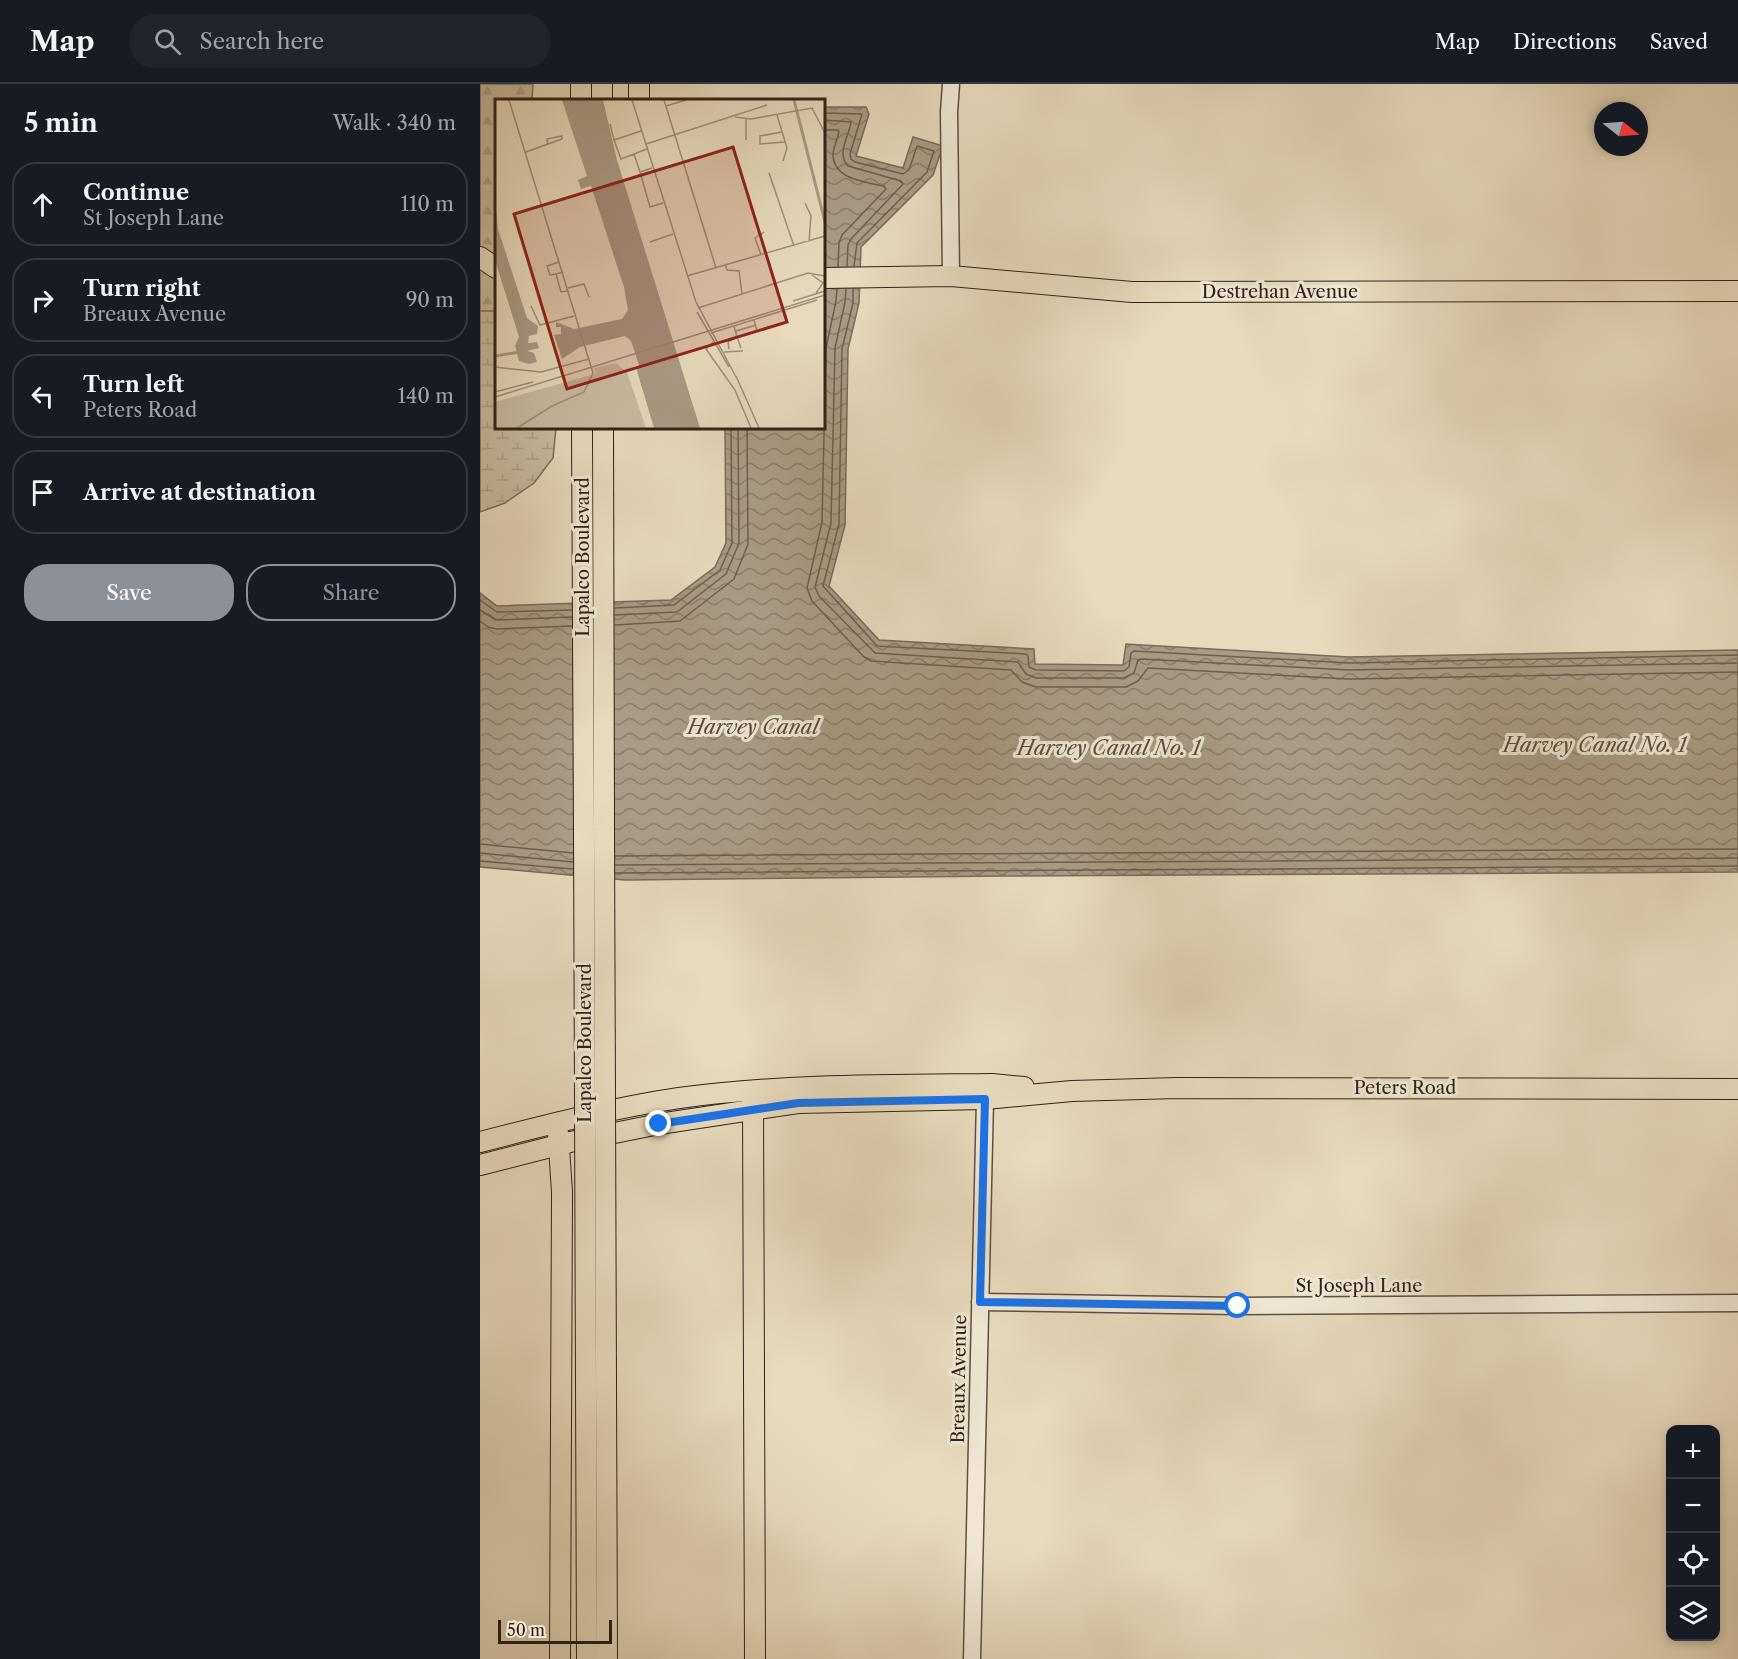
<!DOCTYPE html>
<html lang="en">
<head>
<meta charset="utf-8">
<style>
	body { margin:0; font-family:"Libre Caslon Text",serif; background:#20242c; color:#f1f3f6 }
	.controls { position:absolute; right:18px; bottom:18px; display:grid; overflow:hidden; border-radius:12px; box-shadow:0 3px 9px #0003 }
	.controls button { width:54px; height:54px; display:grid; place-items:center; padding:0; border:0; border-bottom:2px solid #363941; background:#171b24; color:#f1f3f6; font:30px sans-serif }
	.compass { position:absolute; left:1114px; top:18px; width:54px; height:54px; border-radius:50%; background:#171b24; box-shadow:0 3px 9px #0003; rotate:107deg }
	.scale { position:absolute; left:18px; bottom:15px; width:114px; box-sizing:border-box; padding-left:6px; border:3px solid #322219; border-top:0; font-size:16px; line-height:21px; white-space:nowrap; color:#322219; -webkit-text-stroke:4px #efe7d4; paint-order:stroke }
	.stop { position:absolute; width:18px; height:18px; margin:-14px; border:4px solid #1a73e8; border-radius:50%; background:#fff }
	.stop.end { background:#1a73e8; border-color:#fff; box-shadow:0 2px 6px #0008 }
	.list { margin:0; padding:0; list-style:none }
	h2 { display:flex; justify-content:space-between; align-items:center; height:78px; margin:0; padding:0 24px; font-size:26px }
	h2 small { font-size:20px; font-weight:400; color:#9ea1a6 }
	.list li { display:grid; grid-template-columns:39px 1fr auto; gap:18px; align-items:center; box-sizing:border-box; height:84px; margin:0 12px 12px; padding:0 12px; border:2px solid #363941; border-radius:24px }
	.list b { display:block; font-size:22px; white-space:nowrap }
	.list p { margin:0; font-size:20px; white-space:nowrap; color:#9ea1a6 }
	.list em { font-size:20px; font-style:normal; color:#9ea1a6 }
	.actions { display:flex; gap:12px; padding:18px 24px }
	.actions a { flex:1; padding:14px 0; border:2px solid #8c9099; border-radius:24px; text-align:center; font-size:21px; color:#8c9099 }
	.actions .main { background:#8c9099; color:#fff }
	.icon { flex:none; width:33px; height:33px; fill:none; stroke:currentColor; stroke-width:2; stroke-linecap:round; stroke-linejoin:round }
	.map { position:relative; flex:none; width:1258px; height:1575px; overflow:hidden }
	header { display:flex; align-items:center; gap:36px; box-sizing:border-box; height:84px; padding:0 30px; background:#171b24; border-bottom:2px solid #363941 }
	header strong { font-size:28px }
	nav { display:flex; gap:33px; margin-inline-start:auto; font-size:21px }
	.search { width:420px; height:54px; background:#20242c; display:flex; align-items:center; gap:15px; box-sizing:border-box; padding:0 21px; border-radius:24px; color:#9ea1a6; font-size:22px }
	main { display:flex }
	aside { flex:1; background:#171b24 }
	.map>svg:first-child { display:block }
	.forest { fill:url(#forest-firs); stroke:#7d6e5d; stroke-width:1.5 }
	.wetland { fill:url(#wetland-marsh); stroke:#7d6e5d; stroke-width:1.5 }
	.water { fill:url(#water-waves); stroke:#796b5a; stroke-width:1.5 }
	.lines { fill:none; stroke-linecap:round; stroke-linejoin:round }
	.shore { stroke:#6e5e4f; stroke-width:1.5 }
	.minor-casing { stroke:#5f5042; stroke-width:19 }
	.major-casing { stroke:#322219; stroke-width:22 }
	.minor { stroke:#efe7d4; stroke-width:16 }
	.major { stroke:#e7dabd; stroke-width:20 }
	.major-bridge-casing { stroke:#322219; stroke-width:22; stroke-linecap:butt }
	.major-bridge { stroke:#e7dabd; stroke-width:20 }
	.route { stroke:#1a73e8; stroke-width:8 }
	.labels { text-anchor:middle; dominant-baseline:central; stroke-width:6; stroke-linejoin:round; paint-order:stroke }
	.street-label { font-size:18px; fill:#322219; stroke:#efe7d4 }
	.water-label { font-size:20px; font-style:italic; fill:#5c4c3f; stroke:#efe7d4 }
	.inset-river { fill:none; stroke:#a99b85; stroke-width:3 }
	.inset-road { fill:none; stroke:#9f907b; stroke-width:1.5 }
	.view { fill:#8f2418; fill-opacity:0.15; stroke:#8f2418; stroke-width:3 }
	.inset-edge { fill:none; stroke:#322219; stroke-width:3 }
</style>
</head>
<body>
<header>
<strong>Map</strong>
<div class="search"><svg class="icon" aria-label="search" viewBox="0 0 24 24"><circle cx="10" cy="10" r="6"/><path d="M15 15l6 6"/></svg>Search here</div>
<nav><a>Map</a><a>Directions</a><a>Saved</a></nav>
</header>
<main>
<aside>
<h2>5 min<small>Walk · 340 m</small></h2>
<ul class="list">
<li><svg class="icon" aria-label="ahead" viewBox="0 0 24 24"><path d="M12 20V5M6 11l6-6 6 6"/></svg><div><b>Continue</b><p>St Joseph Lane</p></div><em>110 m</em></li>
<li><svg class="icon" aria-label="right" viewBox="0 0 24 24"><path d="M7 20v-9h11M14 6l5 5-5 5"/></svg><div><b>Turn right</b><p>Breaux Avenue</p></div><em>90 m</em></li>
<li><svg class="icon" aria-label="left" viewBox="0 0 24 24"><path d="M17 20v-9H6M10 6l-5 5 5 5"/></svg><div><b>Turn left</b><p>Peters Road</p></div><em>140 m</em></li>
<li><svg class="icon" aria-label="arrive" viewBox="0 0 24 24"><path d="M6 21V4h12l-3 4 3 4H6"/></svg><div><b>Arrive at destination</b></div></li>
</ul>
<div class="actions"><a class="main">Save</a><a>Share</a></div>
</aside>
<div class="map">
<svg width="1258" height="1575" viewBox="0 0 1258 1575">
	<defs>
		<pattern id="forest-firs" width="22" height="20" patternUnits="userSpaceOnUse" patternTransform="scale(1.5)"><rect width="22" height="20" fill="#c8bba1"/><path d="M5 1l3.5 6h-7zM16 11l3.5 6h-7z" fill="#aca08a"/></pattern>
		<pattern id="wetland-marsh" width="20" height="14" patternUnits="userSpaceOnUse" patternTransform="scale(1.5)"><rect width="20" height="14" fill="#c8bba1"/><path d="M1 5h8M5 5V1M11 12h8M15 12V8" fill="none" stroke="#aca08a"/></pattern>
		<pattern id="water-waves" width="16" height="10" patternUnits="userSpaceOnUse" patternTransform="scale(1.5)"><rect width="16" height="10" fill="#a99b85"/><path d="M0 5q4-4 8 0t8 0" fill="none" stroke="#8a7e6c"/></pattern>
	</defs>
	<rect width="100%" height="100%" fill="#e7dabd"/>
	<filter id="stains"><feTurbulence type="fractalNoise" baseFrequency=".00333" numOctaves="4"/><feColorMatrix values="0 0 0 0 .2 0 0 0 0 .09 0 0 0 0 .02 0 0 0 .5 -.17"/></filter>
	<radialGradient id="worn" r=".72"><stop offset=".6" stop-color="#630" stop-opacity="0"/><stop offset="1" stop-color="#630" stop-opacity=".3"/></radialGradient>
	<path class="forest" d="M0,0H53L52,16H16V344L0,388Z"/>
	<path class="wetland" d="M0,227H16V344H76L73,374L54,399L25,419L0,428Z"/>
	<path class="water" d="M344,23H386L389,30L376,72L423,84L433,53L463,62L453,91L381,163L379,219L368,265L365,441L349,502L399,556L554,565L555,580L643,581L646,560L869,573L1258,566V788L522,792L145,796L0,783V509L17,522L191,516L235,483L246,459L245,344H344Z"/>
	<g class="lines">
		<g class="shore">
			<path d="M344,29L382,30L370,70L371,75L375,78L423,90L429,86L437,62L454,67L447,88L377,159L374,182"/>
			<path d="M344,36L371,38C369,53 356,69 368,82L421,97L423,100L371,155L368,161L367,182"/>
			<path d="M344,46H357L359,47C358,55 353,63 353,71C354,96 386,98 404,102L406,105L362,151L359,159L358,183"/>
			<path d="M357,205L356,217L346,264L342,438L327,504L332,517L383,572L391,577L531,586L542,598L556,603H646L658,597L668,584L869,595L1258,588"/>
			<path d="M366,205L365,218L355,264L351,439L335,503L339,512L395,569L538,578L546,590L556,594H644L654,589L658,576L661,575L869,586L1258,579"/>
			<path d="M373,205V219L362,265L359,440L343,502L397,562L546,570L548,572L549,583L556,586L644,587L649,583L651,569L654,567L869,579L1258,571"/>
			<path d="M0,516L17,528L92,526"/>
			<path d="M135,524L194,521L240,486L252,459L251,344"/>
			<path d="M0,526L16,536L92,533"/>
			<path d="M135,531L197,528L246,490L259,459L258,344"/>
			<path d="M0,537L8,543L17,545L92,542"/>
			<path d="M135,541L200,537L254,495L268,460L267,344"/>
			<path d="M0,760L93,769"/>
			<path d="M0,769L93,778"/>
			<path d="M135,772L1258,765"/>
			<path d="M0,777L93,785"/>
			<path d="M135,781L1258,774"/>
			<path d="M135,789L1258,782"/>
		</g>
		<defs>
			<g id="minor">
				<path d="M471,0L469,28L471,192"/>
				<path d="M500,1218L758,1222L1258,1219"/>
				<path d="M492,1575L505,1015"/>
			</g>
			<g id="major">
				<path d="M101,0V16"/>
				<path d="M122,0V16"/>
				<path d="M159,16V0"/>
				<path d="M0,173L16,184"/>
				<path d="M344,194L471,192L652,208L1258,207"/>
				<path d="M102,344L104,746"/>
				<path d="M123,344L124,745"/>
				<path d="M273,1015L275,1575"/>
				<path d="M78,1049L82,1108L80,1575"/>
				<path d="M0,1058C66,1041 132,1024 199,1014C303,1000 408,1001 512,1000L544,1003"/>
				<path d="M0,1081L90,1058L179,1040L318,1019L505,1015L592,1007L697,1004L1258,1005"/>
			</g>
		</defs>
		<use href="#minor" class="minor-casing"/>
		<use href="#major" class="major-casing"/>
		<use href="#minor" class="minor"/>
		<use href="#major" class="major"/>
		<defs>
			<g id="major-bridge">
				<path d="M124,745L127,1575"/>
				<path d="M104,746L107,1575"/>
			</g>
		</defs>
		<use href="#major-bridge" class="major-bridge-casing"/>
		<use href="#major-bridge" class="major-bridge"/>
	</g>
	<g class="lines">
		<path class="route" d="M179,1040L318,1019L505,1015L500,1218L758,1222"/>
	</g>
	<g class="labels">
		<g class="street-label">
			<text x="800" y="208">Destrehan Avenue</text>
			<text transform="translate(103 473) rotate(-90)">Lapalco Boulevard</text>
			<text transform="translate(105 959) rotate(-90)">Lapalco Boulevard</text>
			<text x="925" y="1004">Peters Road</text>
			<text x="879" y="1202">St Joseph Lane</text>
			<text transform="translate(479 1295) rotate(-89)">Breaux Avenue</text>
		</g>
		<g class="water-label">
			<text x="273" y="643">Harvey Canal</text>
			<text x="1115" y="661">Harvey Canal No. 1</text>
			<text x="629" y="664">Harvey Canal No. 1</text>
		</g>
	</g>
	<g transform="translate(15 15)">
		<rect width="330" height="330" fill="#e7dabd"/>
		<path d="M125,268L142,329H0V303Z" fill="#c8bba1"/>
		<path d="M121,264L132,273L151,329H28L70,305L103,298L106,292L99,269Z" fill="#c8bba1"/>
		<path d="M67,1H108L122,61L205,329H159L142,272L144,266L136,242L130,237L85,248L67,260L59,236L66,235V228H61V223L79,230L127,220L133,211L129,188L96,87L86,90L83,81L92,77ZM0,100L3,130L32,219L43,227L42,235L34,237L33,244L42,243L44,249L32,252L39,254L42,263L34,265L24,262L20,247L24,238L1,164Z" fill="#a99b85"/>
		<path class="inset-river" d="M299,1L330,123M0,257L25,253"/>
		<path class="inset-road" d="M14,1L98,274L89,293L57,307L22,329M137,1L201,203L241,278M169,1L221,169M171,7L191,1M282,16L292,49L288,62M240,18L256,20L317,9L330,34M115,25L119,41L146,32M287,33L265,37V45L290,43M119,41L126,60L152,50M251,41V20M151,45L272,6M31,53L53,45L67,40V37L52,40L53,45M139,55L145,73L157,69M145,73L155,108L168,104M274,74L299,147M310,104L316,117L314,142M155,143L178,135M266,156L260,139L269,133M230,166L232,171L244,172L247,195M68,173L61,175L66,193L72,192M61,175L55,176L52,167L64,163M317,176L328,184L321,194M192,177L330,137M73,189L89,185L94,198M298,202L330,192M36,207L45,226L79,217M203,209L313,174L330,177M202,213L234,268M239,227L242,238L262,232L259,221M241,232L261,226M216,234L322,201M218,243L211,250L240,291L256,329M234,250L233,243L242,238L246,249M229,253L248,252M0,268L46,273L94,260M241,277L264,329M0,293L38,283M0,298L330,196"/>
		<path class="view" d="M238,48L292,223L72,290L19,115Z"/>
		<rect width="330" height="330" class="inset-edge"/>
	</g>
	<rect width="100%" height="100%" filter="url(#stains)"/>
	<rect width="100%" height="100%" fill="url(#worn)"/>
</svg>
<div class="controls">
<button>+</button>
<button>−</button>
<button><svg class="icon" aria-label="locate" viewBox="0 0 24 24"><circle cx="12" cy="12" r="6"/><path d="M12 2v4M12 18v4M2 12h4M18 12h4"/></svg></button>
<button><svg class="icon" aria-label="layers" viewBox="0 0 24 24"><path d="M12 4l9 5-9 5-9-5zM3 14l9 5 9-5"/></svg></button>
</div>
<svg class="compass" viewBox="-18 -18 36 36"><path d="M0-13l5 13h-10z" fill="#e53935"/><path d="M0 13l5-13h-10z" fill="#9ea1a6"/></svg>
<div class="scale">50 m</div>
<div class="stop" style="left:758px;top:1222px"></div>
<div class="stop end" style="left:179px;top:1040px"></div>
</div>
</main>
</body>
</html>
